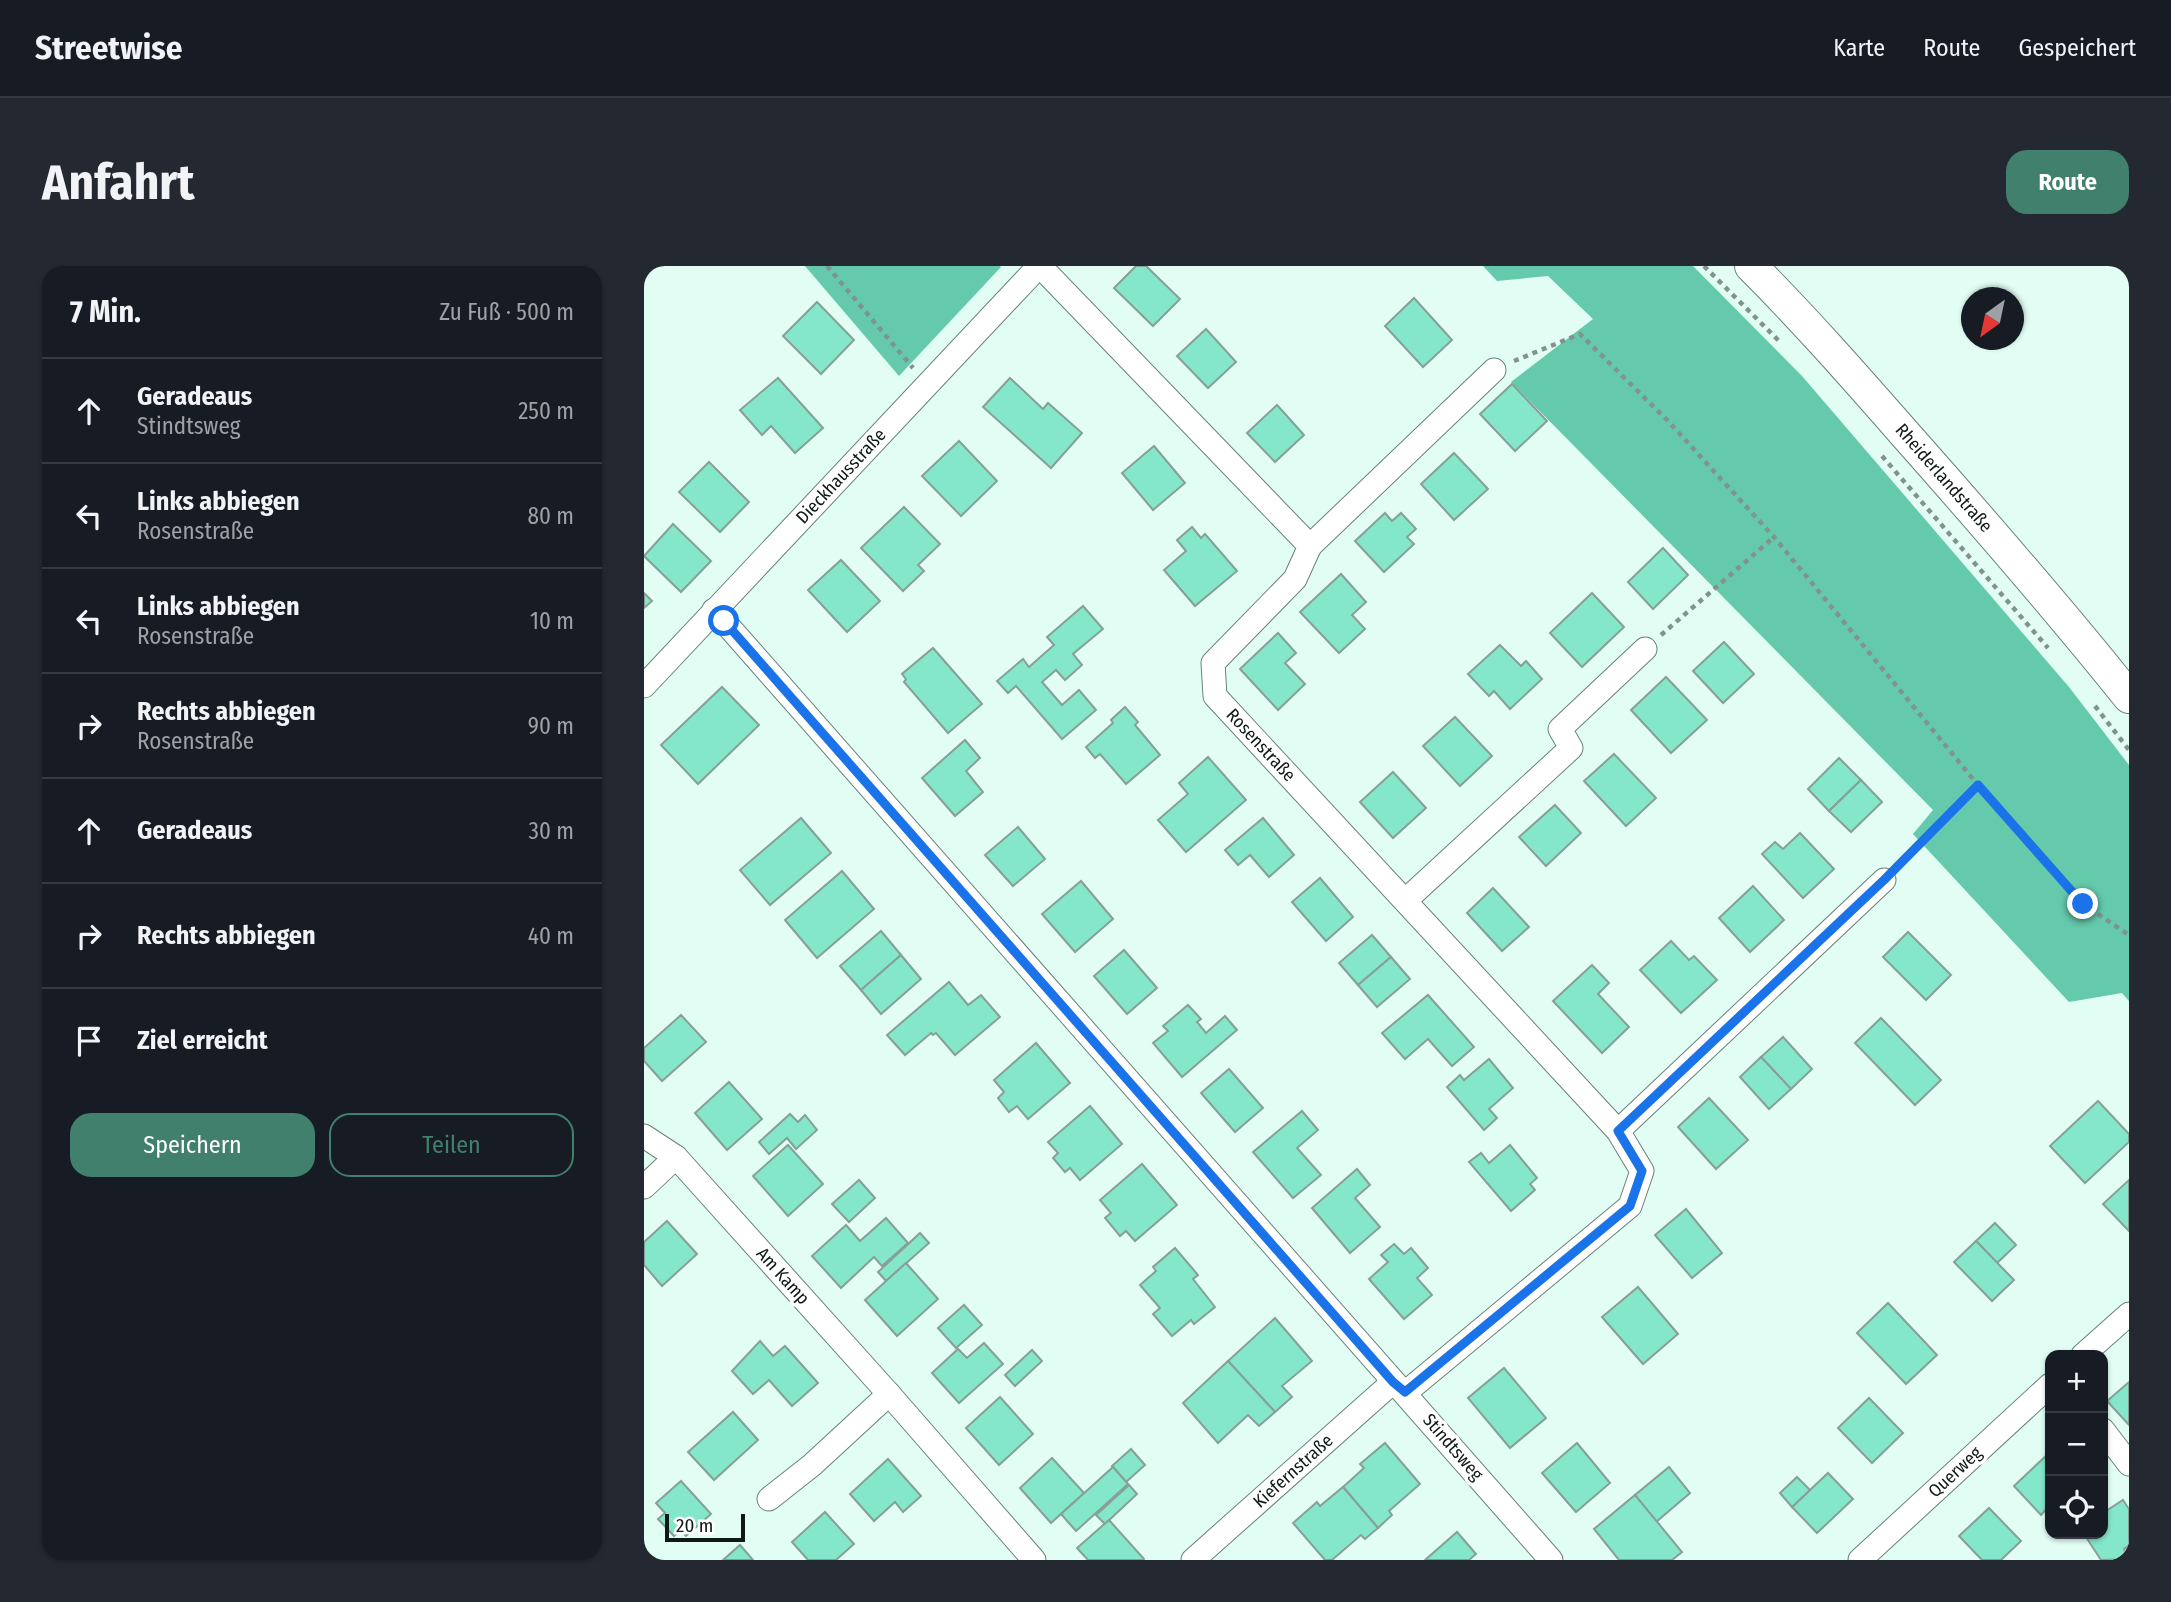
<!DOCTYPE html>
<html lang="de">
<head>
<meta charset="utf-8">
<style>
	body { margin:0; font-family:"Fira Sans Condensed",sans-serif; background:#242831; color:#f1f3f6 }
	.controls { position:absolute; right:21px; bottom:21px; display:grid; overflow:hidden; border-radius:14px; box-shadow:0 2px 5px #0004 }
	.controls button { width:63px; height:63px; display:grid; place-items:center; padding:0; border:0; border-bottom:2px solid #363941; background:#171b24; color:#f1f3f6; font:35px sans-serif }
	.compass { position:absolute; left:1317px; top:21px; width:63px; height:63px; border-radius:50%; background:#171b24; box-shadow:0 2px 5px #0004; rotate:213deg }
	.scale { position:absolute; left:21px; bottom:18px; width:80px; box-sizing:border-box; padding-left:7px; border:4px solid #0f1916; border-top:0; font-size:19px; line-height:24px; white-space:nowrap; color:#0f1916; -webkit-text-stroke:5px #fff; paint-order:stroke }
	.stop { position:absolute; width:21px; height:21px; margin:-16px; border:5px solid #1a73e8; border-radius:50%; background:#fff }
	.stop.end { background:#1a73e8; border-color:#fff; box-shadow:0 2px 7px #0008 }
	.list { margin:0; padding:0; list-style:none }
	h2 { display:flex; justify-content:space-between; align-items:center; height:91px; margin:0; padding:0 28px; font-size:30px }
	h2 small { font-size:23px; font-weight:400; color:#9ea1a6 }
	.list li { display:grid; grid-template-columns:46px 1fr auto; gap:21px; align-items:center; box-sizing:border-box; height:105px; padding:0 28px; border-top:2px solid #363941 }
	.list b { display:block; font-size:26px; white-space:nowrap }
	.list p { margin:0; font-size:23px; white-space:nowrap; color:#9ea1a6 }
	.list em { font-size:23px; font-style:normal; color:#9ea1a6 }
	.actions { display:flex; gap:14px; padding:21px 28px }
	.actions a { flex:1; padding:16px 0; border:2px solid #41806d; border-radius:21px; text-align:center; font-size:24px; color:#41806d }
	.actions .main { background:#41806d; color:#fff }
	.icon { flex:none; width:38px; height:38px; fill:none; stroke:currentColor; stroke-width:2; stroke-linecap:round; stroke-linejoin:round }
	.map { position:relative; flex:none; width:1485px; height:1294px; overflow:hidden; border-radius:21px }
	header { display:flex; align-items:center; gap:42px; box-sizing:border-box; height:98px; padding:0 35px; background:#171b24; border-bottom:2px solid #363941 }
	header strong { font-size:33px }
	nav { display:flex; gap:38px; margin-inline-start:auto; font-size:24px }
	.intro { display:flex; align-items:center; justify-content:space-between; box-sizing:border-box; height:168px; padding:0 42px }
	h1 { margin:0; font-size:49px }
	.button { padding:18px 32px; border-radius:21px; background:#41806d; color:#fff; font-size:24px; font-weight:700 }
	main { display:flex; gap:42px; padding:0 42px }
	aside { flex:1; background:#171b24; border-radius:21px; box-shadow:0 2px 5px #0004 }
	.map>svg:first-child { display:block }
	.forest { fill:#65c9ab }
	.building { fill:#84e7c9; stroke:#86a097; stroke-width:2 }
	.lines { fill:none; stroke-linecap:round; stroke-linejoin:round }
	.street-casing { stroke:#688279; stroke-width:25 }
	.secondary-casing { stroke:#688279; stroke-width:34 }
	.path { stroke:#80948d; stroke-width:4.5; stroke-dasharray:5 5; stroke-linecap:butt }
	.street { stroke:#fff; stroke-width:23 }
	.secondary { stroke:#fff; stroke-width:32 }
	.route { stroke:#1a73e8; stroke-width:9 }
	.labels { text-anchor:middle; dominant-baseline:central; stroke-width:7; stroke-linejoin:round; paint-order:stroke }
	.street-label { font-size:18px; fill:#0f1916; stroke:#fff }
</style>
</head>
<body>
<header>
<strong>Streetwise</strong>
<nav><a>Karte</a><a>Route</a><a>Gespeichert</a></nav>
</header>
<div class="intro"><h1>Anfahrt</h1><a class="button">Route</a></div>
<main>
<aside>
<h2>7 Min.<small>Zu Fuß · 500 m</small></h2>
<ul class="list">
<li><svg class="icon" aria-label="ahead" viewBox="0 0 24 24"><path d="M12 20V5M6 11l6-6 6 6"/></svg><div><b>Geradeaus</b><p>Stindtsweg</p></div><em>250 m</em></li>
<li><svg class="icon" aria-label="left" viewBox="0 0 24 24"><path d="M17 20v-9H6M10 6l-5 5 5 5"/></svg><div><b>Links abbiegen</b><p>Rosenstraße</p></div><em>80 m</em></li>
<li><svg class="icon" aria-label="left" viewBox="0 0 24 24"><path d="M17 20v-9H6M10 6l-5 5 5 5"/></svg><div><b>Links abbiegen</b><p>Rosenstraße</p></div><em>10 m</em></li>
<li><svg class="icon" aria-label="right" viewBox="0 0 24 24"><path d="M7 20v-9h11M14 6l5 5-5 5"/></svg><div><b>Rechts abbiegen</b><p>Rosenstraße</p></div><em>90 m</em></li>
<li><svg class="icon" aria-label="ahead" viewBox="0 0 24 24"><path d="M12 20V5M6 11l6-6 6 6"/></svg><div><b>Geradeaus</b></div><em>30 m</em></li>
<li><svg class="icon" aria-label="right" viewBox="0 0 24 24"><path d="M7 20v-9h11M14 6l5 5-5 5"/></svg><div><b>Rechts abbiegen</b></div><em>40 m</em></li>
<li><svg class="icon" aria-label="arrive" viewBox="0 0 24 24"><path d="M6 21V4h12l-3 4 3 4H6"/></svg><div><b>Ziel erreicht</b></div></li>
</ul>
<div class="actions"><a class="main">Speichern</a><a>Teilen</a></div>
</aside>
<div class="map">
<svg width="1485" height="1294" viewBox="0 0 1485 1294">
	<rect width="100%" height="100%" fill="#e2fef4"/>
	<g class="forest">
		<path d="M161,0H356L357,1L255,110Z"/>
		<path d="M839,0H1049L1158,110L1425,421L1485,499V735L1478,727L1425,736L1269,568L1289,544L867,116L949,53L904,10L853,15Z"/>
	</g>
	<g class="building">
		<path d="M492,0H502L536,33L509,60L470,22Z"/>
		<path d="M770,32L808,74L779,101L741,60Z"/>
		<path d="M173,36L210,74L177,108L139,70Z"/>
		<path d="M562,63L592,96L564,122L533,90Z"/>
		<path d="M134,112L179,162L151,187L127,160L118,169L96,144Z"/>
		<path d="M366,112L399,143L404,137L438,167L407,202L339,141Z"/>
		<path d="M868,118L903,155L871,185L836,148Z"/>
		<path d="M633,139L660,169L631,196L603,167Z"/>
		<path d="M315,175L353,215L317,250L278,210Z"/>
		<path d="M510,180L541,217L509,244L478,207Z"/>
		<path d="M810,187L844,223L810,254L777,218Z"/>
		<path d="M65,196L105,236L76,266L35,226Z"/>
		<path d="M260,241L296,278L274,299L280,305L259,325L217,282Z"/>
		<path d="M741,247L748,255L757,247L772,263L763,271L770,278L740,306L711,275Z"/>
		<path d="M29,258L67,295L37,326L0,290Z"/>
		<path d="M548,261L557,272L561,268L593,305L551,340L520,304L542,285L533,274Z"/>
		<path d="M1019,282L1044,309L1009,343L984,316Z"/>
		<path d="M197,294L236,335L203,366L164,324Z"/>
		<path d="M697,308L722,336L708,349L721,363L695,387L656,346Z"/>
		<path d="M0,327L8,335L0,342Z"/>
		<path d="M948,327L980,361L938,401L906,367Z"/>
		<path d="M439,340L459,363L429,388L438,399L421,414L412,404L398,416L418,439L435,424L452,444L418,473L372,420L364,427L353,415L379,393L385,401L410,379L403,371Z"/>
		<path d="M634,367L652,387L641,397L661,418L634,444L596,403Z"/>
		<path d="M1080,376L1110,408L1079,437L1049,405Z"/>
		<path d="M856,379L877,400L882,395L898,413L866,443L850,425L845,430L824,408Z"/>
		<path d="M289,382L338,438L304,467L260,416L262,413L258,408Z"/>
		<path d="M1022,411L1063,454L1027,487L987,444Z"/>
		<path d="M78,421L115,459L54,518L17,479Z"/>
		<path d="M481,441L494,456L491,459L516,489L482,518L456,488L451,492L442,481L469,457L467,454Z"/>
		<path d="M811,451L848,490L816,520L779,480Z"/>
		<path d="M321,474L336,492L322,505L339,526L311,550L278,512Z"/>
		<path d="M970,488L1012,532L982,560L940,515Z"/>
		<path d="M564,491L602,534L542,586L514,554L544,528L535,517Z"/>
		<path d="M1195,492L1217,514L1185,545L1164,523Z"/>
		<path d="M749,506L782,542L749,572L716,536Z"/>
		<path d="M1217,514L1238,536L1207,566L1185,545Z"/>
		<path d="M911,539L937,567L902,600L875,571Z"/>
		<path d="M157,552L187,587L126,639L96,604Z"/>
		<path d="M619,552L650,589L625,611L606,589L594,599L581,584Z"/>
		<path d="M374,561L401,593L369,620L341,589Z"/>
		<path d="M1156,567L1190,603L1159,632L1118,588L1131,576L1139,583Z"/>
		<path d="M198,605L230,643L173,692L141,654Z"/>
		<path d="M676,612L709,651L682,675L648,636Z"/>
		<path d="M437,615L469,653L431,686L398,648Z"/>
		<path d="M1109,620L1140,654L1106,686L1075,652Z"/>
		<path d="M849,622L885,661L858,685L823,647Z"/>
		<path d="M237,665L257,689L217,724L196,700Z"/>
		<path d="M1264,666L1307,709L1282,734L1239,691Z"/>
		<path d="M728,669L747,691L714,719L695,697Z"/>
		<path d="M1027,675L1045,694L1050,690L1073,714L1037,747L996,704Z"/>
		<path d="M480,684L513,722L483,748L450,710Z"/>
		<path d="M257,689L277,713L237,748L217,724Z"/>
		<path d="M747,691L766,713L733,741L714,719Z"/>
		<path d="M948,699L965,717L954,728L985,761L958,787L909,735Z"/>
		<path d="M305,716L324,739L337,729L356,751L311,789L292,767L289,769L287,767L261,789L243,769Z"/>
		<path d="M784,729L830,781L808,800L784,773L761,793L738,767Z"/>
		<path d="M544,739L557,753L553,756L562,767L581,750L593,764L538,811L509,777L524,765L519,760Z"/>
		<path d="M37,749L62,776L18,815L0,795V782Z"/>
		<path d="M1237,752L1297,814L1271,839L1211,777Z"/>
		<path d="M1139,771L1168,803L1147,823L1117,791Z"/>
		<path d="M392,777L426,817L384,853L373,840L365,846L354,832L360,826L350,814Z"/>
		<path d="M1117,791L1147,823L1125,843L1096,811Z"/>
		<path d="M845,793L869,822L845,843L853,852L840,864L803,821L816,809L820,814Z"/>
		<path d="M585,803L619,842L591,866L557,827Z"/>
		<path d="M85,816L118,853L83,884L51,847Z"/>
		<path d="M1065,832L1104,874L1072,903L1034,861Z"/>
		<path d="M1454,835L1485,868V876L1441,917L1406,880Z"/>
		<path d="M446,840L478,878L436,914L426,902L421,906L409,892L414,887L404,876Z"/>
		<path d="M658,845L674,864L653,882L677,909L649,932L609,886Z"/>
		<path d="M146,848L154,856L161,849L173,864L152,883L143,872L125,888L115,876Z"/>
		<path d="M144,879L179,918L144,950L109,910Z"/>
		<path d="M866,879L893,912L886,918L891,924L867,945L825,896L837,887L845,897Z"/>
		<path d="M498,898L533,939L491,975L482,965L476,970L461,952L467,947L456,934Z"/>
		<path d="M713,903L726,919L711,932L736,961L706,987L668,942Z"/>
		<path d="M215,914L231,932L205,956L188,938Z"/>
		<path d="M1485,914V965L1459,938Z"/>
		<path d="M1042,943L1078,987L1048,1012L1011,969Z"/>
		<path d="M242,952L264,977L238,1000L230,991L197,1022L168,990L202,959L216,975Z"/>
		<path d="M23,955L53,988L18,1020L0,999V976Z"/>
		<path d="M1351,957L1372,979L1353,997L1332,975Z"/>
		<path d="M276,967L285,977L242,1015L234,1006Z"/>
		<path d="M1332,975L1370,1014L1348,1035L1310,996Z"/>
		<path d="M750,978L760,988L767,982L784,1002L773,1012L788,1029L760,1053L725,1013L744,996L737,989Z"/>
		<path d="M531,982L554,1009L549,1013L571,1041L550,1058L547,1054L528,1070L509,1048L516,1042L496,1019L512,1005L509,1001Z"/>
		<path d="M262,997L294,1033L253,1070L221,1034Z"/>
		<path d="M994,1021L1034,1068L999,1098L958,1051Z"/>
		<path d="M1244,1037L1293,1089L1262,1118L1213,1067Z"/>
		<path d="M320,1039L338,1059L312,1082L294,1062Z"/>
		<path d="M631,1052L668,1095L638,1120L648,1131L631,1146L584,1095Z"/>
		<path d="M116,1075L129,1090L141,1080L174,1117L148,1140L125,1114L109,1128L88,1105Z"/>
		<path d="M340,1077L359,1098L315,1137L288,1107L314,1083L323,1092Z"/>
		<path d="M388,1084L398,1095L371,1120L361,1109Z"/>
		<path d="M584,1095L631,1146L615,1160L604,1149L574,1177L539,1137Z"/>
		<path d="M860,1102L902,1152L866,1182L824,1132Z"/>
		<path d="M1485,1116V1159L1463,1135Z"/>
		<path d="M356,1131L389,1168L355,1199L322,1162Z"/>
		<path d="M1225,1132L1259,1167L1228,1197L1194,1162Z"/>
		<path d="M89,1146L114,1174L70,1214L44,1186Z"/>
		<path d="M741,1177L776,1218L745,1245L748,1249L734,1262L699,1221L720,1202L716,1198Z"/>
		<path d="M933,1177L966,1217L932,1246L898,1207Z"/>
		<path d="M487,1183L501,1199L482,1216L468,1200Z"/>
		<path d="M1406,1186V1239L1397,1249L1370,1220Z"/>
		<path d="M408,1192L440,1227L407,1257L376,1222Z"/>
		<path d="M244,1193L277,1230L259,1246L251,1236L230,1255L206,1228Z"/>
		<path d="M469,1201L484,1218L432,1265L417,1248Z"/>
		<path d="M1025,1201L1046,1227L1012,1256L991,1229Z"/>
		<path d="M1184,1207L1209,1233L1173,1267L1148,1241Z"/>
		<path d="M1153,1211L1166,1224L1148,1241L1136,1227Z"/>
		<path d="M37,1215L67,1248L42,1270L36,1264L30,1270L14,1253L21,1247L12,1237Z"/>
		<path d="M485,1219L493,1228L461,1258L452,1249Z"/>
		<path d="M699,1221L734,1262L721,1273L717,1269L688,1294H681L649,1257L673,1236L676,1240Z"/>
		<path d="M991,1229L1038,1286L1028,1294H975L950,1263Z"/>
		<path d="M1479,1234L1485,1243V1279L1480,1283L1485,1293L1457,1294L1440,1268H1459V1247Z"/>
		<path d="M1345,1242L1377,1275L1357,1294H1338L1315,1270Z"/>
		<path d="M181,1246L210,1278L192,1294H164L148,1276Z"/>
		<path d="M465,1254L500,1293L499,1294H444L433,1282Z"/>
		<path d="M813,1266L832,1288L825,1294H781Z"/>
		<path d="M96,1279L109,1294H79Z"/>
	</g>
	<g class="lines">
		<defs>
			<g id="street">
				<path d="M396,0L666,280L651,313L569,397L571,430L974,865L998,905L986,940L761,1127"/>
				<path d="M666,280L850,104"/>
				<path d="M70,344L907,1294"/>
				<path d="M0,420L395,0"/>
				<path d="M762,634L927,482L916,463L1001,383"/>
				<path d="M974,865L1240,614"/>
				<path d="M0,870L32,891L245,1128L390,1294"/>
				<path d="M0,921L32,891"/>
				<path d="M1439,1089L1485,1048"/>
				<path d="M1459,1164L1485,1198"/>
				<path d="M125,1233L168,1199L245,1128"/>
				<path d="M549,1294L749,1116"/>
				<path d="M1216,1294L1406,1119"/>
			</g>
			<path id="secondary" d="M1107,0C1161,54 1211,111 1261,168C1338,255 1413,341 1485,431"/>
		</defs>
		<use href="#street" class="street-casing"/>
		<use href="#secondary" class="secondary-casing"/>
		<g class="path">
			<path d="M183,0L269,102"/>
			<path d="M1060,0L1136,76"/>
			<path d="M870,95L936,68L1024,155L1130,271L1334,519L1439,638L1485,669"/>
			<path d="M1238,190L1404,382"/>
			<path d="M1017,369L1130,271"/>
			<path d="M1451,440L1485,484"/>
			<path d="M1256,598L1334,519"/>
		</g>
		<use href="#street" class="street"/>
		<use href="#secondary" class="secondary"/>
	</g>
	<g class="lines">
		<path class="route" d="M80,355L749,1116L761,1126L986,940L998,905L974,865L1240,614L1334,519L1439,638"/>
	</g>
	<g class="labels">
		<g class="street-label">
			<text transform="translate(197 210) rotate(-47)">Dieckhausstraße</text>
			<text transform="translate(1300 212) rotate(49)">Rheiderlandstraße</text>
			<text transform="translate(617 479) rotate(47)">Rosenstraße</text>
			<text transform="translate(139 1010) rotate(48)">Am Kamp</text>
			<text transform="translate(809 1181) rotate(49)">Stindtsweg</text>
			<text transform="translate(649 1205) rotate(-42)">Kiefernstraße</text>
			<text transform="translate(1311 1206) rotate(-43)">Querweg</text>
		</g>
	</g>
</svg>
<div class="controls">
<button>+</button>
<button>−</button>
<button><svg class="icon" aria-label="locate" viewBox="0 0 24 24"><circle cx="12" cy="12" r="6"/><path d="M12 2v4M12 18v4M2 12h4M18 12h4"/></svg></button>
</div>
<svg class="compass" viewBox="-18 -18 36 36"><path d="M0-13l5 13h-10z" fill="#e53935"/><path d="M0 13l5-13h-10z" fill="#9ea1a6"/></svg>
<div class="scale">20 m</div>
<div class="stop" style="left:80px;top:355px"></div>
<div class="stop end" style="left:1439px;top:638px"></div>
</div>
</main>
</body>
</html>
